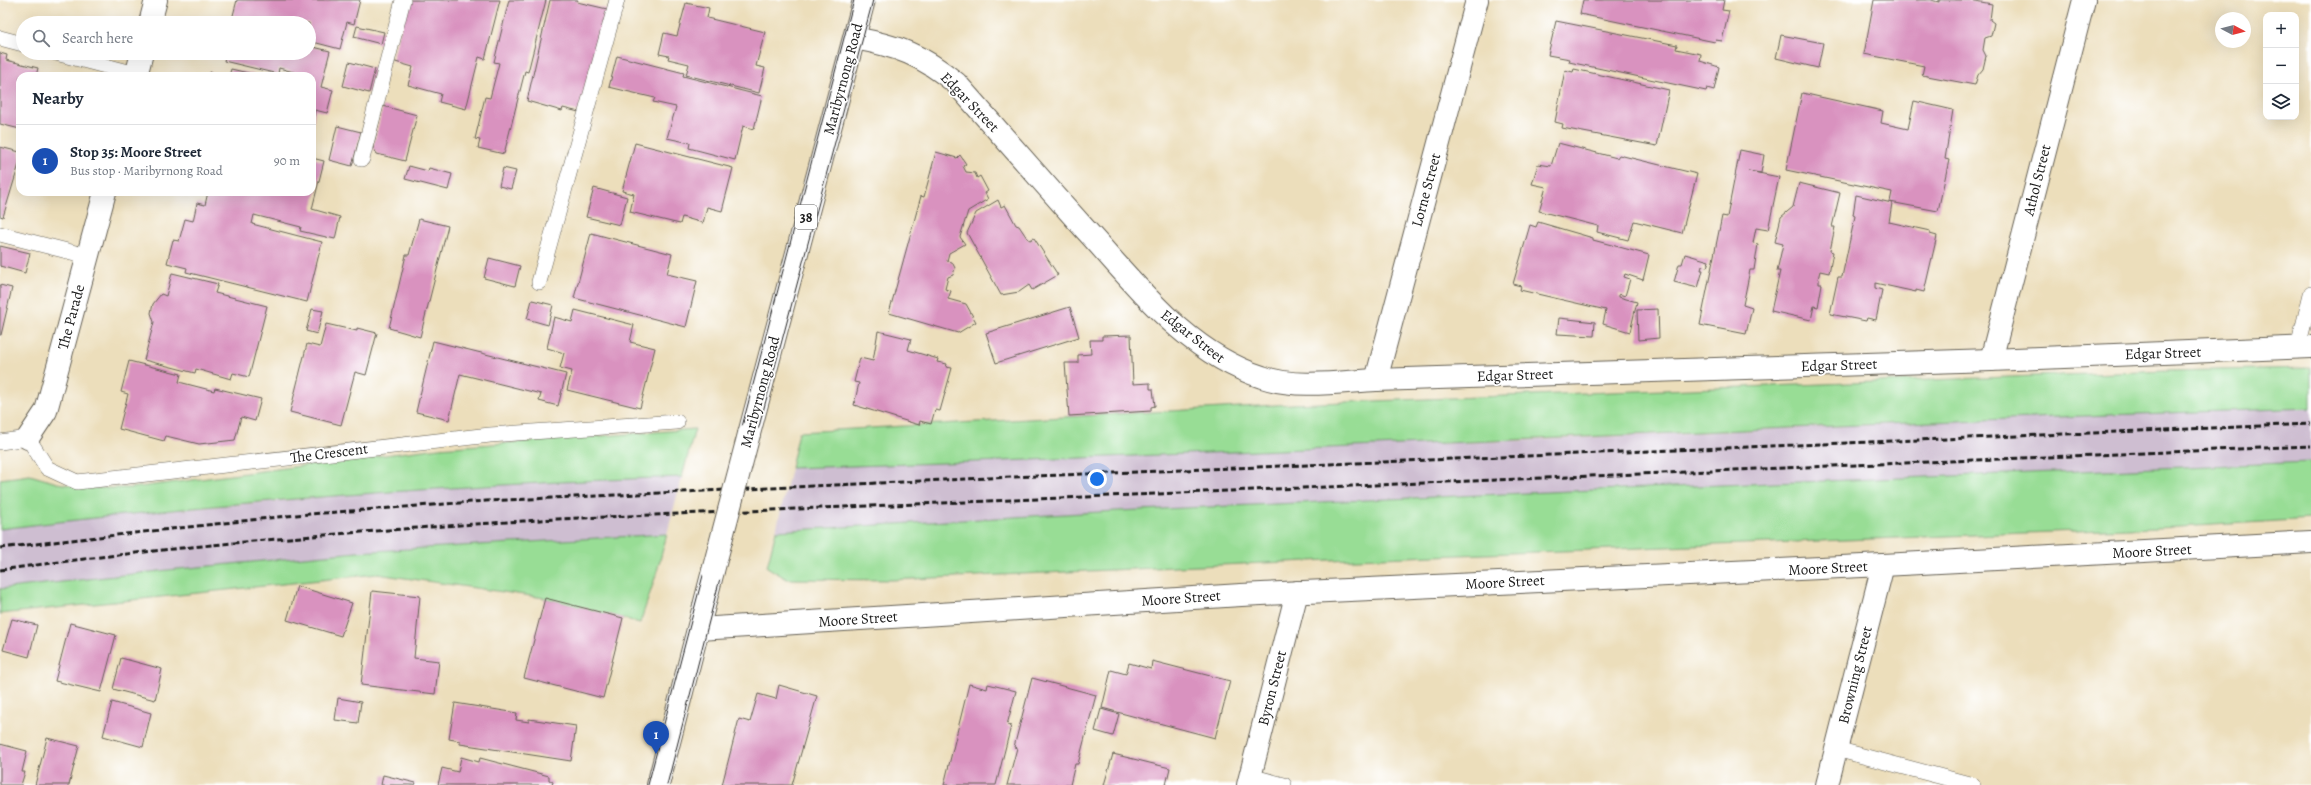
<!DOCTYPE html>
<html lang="en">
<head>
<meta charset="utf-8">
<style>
	body { margin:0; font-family:Alegreya,serif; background:#f2f2f3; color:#1f2937 }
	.controls { position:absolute; right:12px; top:12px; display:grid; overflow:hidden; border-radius:8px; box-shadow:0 4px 16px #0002 }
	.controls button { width:36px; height:36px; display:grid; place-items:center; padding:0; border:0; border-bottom:1px solid #e0e1e3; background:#fff; color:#1f2937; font:20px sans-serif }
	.compass { position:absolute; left:2215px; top:12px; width:36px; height:36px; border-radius:50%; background:#fff; box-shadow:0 4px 16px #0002; rotate:97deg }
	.you { position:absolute; left:1097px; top:479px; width:14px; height:14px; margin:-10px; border:3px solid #fff; border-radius:50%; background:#1a73e8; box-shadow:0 0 0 6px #1a73e833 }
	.badge { display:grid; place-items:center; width:26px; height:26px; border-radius:50%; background:#ea580c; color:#fff; font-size:13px; font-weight:700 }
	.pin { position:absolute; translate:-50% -33px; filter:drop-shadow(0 1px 2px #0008) }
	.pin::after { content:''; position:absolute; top:21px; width:14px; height:12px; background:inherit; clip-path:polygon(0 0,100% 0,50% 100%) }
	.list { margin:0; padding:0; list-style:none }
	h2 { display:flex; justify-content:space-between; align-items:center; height:52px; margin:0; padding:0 16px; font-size:17px }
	h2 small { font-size:13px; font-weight:400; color:#747a83 }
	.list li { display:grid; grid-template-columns:26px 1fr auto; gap:12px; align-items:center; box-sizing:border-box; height:72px; padding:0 16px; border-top:1px solid #e0e1e3 }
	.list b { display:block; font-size:15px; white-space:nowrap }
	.list p { margin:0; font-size:13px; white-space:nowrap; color:#747a83 }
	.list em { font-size:13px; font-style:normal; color:#747a83 }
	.icon { flex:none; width:22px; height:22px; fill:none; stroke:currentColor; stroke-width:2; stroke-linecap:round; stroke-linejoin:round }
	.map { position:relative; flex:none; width:2311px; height:785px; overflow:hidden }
	.search { position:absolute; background:#fff; box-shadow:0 4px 16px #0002; left:16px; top:16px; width:300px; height:44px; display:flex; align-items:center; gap:10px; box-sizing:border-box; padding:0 14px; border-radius:22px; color:#747a83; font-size:15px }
	.panel { position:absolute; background:#fff; box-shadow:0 4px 16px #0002; left:16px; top:72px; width:300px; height:124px; border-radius:12px }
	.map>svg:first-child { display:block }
	.industrial { fill:#cebed1 }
	.green { fill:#98dd95; stroke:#5a7c58 }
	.building { fill:#d992bf }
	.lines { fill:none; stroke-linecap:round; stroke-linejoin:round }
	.service-casing { stroke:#656054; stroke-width:16 }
	.minor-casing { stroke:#656054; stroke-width:24 }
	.tertiary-casing { stroke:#656054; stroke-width:24 }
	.primary-casing { stroke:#656054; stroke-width:24 }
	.service { stroke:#fff; stroke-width:15 }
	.minor { stroke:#fff; stroke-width:22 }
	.tertiary { stroke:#fff; stroke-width:22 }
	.primary { stroke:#fff; stroke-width:22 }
	.tram { stroke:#1c1c1c; stroke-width:1 }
	.rail { stroke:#1c1c1c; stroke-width:3; stroke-dasharray:6 3; stroke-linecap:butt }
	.primary-bridge-casing { stroke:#656054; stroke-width:24; stroke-linecap:butt }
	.primary-bridge { stroke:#fff; stroke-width:22 }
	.labels { text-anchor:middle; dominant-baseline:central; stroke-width:3.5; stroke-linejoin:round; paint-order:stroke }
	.shield { fill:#fff; stroke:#606060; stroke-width:1 }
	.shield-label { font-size:14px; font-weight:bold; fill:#1c1c1c }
	.street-label { font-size:15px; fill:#1c1c1c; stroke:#fff }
</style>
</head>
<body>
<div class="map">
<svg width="2311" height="785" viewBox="0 0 2311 785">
	<rect width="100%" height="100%" fill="#fff"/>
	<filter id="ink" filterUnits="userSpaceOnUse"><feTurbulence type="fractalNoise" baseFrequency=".025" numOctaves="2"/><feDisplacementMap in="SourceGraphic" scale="8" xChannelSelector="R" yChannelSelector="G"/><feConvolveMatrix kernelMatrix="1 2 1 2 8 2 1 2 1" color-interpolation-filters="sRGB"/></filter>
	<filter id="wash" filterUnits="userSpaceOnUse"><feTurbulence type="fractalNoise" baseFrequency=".012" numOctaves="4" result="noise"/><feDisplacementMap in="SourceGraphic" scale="16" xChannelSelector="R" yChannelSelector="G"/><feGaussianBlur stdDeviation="0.9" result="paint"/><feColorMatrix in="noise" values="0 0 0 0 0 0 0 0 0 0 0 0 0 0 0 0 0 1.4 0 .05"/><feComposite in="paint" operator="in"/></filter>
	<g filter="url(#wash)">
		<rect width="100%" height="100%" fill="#ecdebb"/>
		<g class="industrial">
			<path d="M2311,408V462L1594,490L1117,511L776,531L791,468L1538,440L2114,414Z"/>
			<path d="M682,477L667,534L357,552L168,570L0,589V529L87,518L404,490L536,482Z"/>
		</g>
		<g class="green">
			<path d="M2311,368V408C1804,424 1298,453 791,468L799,432L1293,404L2168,371Z"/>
			<path d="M695,429L682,477C454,485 227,501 0,529V479L30,475L57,483L89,488H131L439,448Z"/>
			<path d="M2311,462V519L2180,527L1330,560L890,580L787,579L767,567L776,531L1117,511L1594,490Z"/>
			<path d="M667,534L656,575L640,623L545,598L377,574L0,614V589L168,570L357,552Z"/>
		</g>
		<g id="blocks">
			<g class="building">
				<path d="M237,0H360L354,24L347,22L340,49L309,41V23H231Z"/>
				<path d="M408,0H500L485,59L479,57L466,109L439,102L441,94L408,85L413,67L392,61Z"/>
				<path d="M509,0H546L528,72L525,71L504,154L478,148L480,140L475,139L485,97L490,98L499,63L494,62Z"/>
				<path d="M550,0H578L577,2L607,9L579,112L563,108L562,111L527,101Z"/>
				<path d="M1583,0H1724L1722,10L1729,11L1722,41L1716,40L1715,42L1580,14Z"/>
				<path d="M1874,0H1931L1939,2V0H1970L1992,4L1990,20L1994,23L1991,36L1985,38L1983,50L1986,56L1983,69L1978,75L1975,85L1922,75L1924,66L1864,54Z"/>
				<path d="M686,3L709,8L707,18L765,32L756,66L765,68L759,93L686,75L689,64L668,59L669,56L659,54L664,33L677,36Z"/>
				<path d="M1556,21L1677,45L1676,49L1701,54L1700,61L1719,67L1714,90L1707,88L1706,91L1569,62L1570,59L1548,55Z"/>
				<path d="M357,26L384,32L381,44L354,37Z"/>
				<path d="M1781,35L1823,43L1818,68L1776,58Z"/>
				<path d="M309,46L330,51L321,87L333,90L327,113L315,110L313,123L312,76H296L297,73L279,68L278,74L224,61L226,53H309Z"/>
				<path d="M0,53L7,55L6,60L38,68L36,76H20V129L0,124Z"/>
				<path d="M617,56L684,73L683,76L762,96L754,129L743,126L735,160L689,148L690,143L667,138L676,107L653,102L655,98L609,87Z"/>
				<path d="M349,62L375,69L369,93L343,86Z"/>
				<path d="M231,69L257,75V76H229Z"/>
				<path d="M1574,69L1669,90L1657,146L1562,128L1563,124L1555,122L1565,70L1573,72Z"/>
				<path d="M210,72L224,75V76H209Z"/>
				<path d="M1802,93L1883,111L1881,123L1908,129L1914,101L1953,110L1945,159L1949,160L1938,211L1890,202L1892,192L1786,170Z"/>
				<path d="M383,106L417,115L405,161L377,154L373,147Z"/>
				<path d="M337,126L361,132L352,166L329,160Z"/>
				<path d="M635,143L733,168L722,211L707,207L703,223L682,217L680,224L630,212L634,194L622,191Z"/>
				<path d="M1558,143L1617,158L1619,155L1697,174L1682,233L1634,221L1628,240L1597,232L1598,226L1539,211L1546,187L1532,184L1538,164L1551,166Z"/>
				<path d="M0,147L20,152V161L3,217L0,216Z"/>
				<path d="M1740,150L1764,155L1761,173L1748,171L1779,177L1768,230L1756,228L1753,243L1758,244L1754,270H1750L1743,305L1752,308L1746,334L1700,325L1722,216L1727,217Z"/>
				<path d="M936,152L957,158L960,155L966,164L963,166L966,172L975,173L977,178L980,176L988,191L985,193L988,199L968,211L960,237L965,244L949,253L947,261L952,262L955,268L953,275L948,277L945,289L951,291L948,299L966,304L976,322L958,333L889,313L921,196L924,197Z"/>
				<path d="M312,158L324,161L312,209L340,217L335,239L300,231L301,227L254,215L252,224L322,242L307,302L186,272L187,268L167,263L173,240L179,241L185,219L193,221L197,203L205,205L208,192H312Z"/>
				<path d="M409,166L428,171L429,168L452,174L448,190L405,179Z"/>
				<path d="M503,168L516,171L511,189L499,186Z"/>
				<path d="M1799,183L1840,193L1832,227H1835L1830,251L1833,252L1829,273L1820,271L1818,279H1819V284H1822L1818,307L1814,306L1811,320L1771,311L1780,271H1777L1783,244L1775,242L1781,217L1793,207Z"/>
				<path d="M594,188L627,197L620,225L586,217Z"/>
				<path d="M1856,195L1892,203L1889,222L1930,231V234L1937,236L1924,292L1916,290V292L1875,283V288L1882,290L1876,320L1867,318L1866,321L1830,314L1838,277H1842L1855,216L1853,215Z"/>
				<path d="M998,200L1001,207L1005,205L1016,225L1019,226L1027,238L1030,240L1034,238L1058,275L1032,290L1029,285L1019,292L1001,295L967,233L976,213Z"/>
				<path d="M419,219L448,226L420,337L389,328L406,255H409Z"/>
				<path d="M1538,222L1593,238V240L1649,255L1643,280L1625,274L1624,277L1630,279L1625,296L1619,294V297L1637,302L1630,332L1603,324L1606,310L1520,290L1521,286L1513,284L1530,225L1536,227Z"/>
				<path d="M591,233L672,254L667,274L697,281L686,327L574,298Z"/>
				<path d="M0,246L30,253L25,273L0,266Z"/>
				<path d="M1685,254L1709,261L1707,267L1702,266L1701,270H1703L1698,288L1674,282L1679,264H1682Z"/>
				<path d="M489,258L520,266L515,286L484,278Z"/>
				<path d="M172,273L218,284L215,293L267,306L249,377L233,373L231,379L196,369L195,373L144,360L154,322L151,313L153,304L161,294L166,296Z"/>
				<path d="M0,285L12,288L1,335H0Z"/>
				<path d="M532,300L553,305L548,325L527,319Z"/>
				<path d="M1070,307L1079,337L996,363L986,333Z"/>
				<path d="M312,309L323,311L317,334L306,331Z"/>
				<path d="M1658,309L1659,338L1638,340L1637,310Z"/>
				<path d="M575,310L634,325L630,342L655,348L640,408L567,390L572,371L560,368L564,353L547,348L554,317L572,322Z"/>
				<path d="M1559,318L1595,322L1594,336L1557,334Z"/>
				<path d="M326,324L357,331V328L377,333L366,375L355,372L341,425L290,412L307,344L320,347Z"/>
				<path d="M878,331L911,339L908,350L938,359L937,362L947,364L946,367L952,368L940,411L935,410L931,424L920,421L919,425L854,405L859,383L854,382L860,358L873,361Z"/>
				<path d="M1131,335L1133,384L1150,383V389H1153L1155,406L1151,407V411L1069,416L1065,363H1078V355L1091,354L1090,340H1102V336Z"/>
				<path d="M433,341L566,374L558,406L539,401L541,394L460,374L449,420L416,412Z"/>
				<path d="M129,361L181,374L179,382L214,391L215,388L261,399L255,421L241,417L235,440L199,444L166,436L164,441L119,429L128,394L121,392Z"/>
				<path d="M297,586L352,603L341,636L287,620Z"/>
				<path d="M372,591L420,596L414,658L439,661L435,694L361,685Z"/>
				<path d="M545,598L623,618L603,698L524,678Z"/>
				<path d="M12,619L37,625L29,657L3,650Z"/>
				<path d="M70,623L116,635L101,692L55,681Z"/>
				<path d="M121,658L162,669L155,700L113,689Z"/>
				<path d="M1152,661L1230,681L1215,738L1102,708L1111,670L1126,674L1129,663L1151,669Z"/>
				<path d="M1032,678L1096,695L1078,764H1075L1070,785H1007L1017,748L1014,747Z"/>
				<path d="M969,684L987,689L988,684L1016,691L1007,725L1011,726L996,785H944Z"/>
				<path d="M779,685L817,696L792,785H722L739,719L750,722L758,694L776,699Z"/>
				<path d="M338,698L361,702L358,723L335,720Z"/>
				<path d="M112,702L151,713L143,747L103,736Z"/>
				<path d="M455,703L517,713L516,720L529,722V719L576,726L571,761L460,744V741L449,739Z"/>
				<path d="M1101,709L1119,714L1113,736L1095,731Z"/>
				<path d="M47,738L79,746L69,785H35Z"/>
				<path d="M0,744L27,751L22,772H25L21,785H0Z"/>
				<path d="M1113,754L1170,768L1166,785H1104Z"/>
				<path d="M461,757L479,762L480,758L549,776V780L553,782L552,785H438L442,768L458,772Z"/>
				<path d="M383,775L416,783L415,785H381Z"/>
			</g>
		</g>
	</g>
	<g filter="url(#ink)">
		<use href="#blocks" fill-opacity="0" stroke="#656054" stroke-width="1"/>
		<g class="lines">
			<defs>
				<g id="service">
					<path d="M0,38L23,44"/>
					<path d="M56,53L136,74"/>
					<path d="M362,159L403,0"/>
					<path d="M0,234L87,256"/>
					<path d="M539,282L617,0"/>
					<path d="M2298,347L2311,294"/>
					<path d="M0,442L28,438L47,468L77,482L490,435L677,422"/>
					<path d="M1836,749L1973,785"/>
					<path d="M1250,776L1284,785"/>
				</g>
				<g id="minor">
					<path d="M150,23L156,0"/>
					<path d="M854,38C898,46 922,55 956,83C999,132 1041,180 1084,228C1136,284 1186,353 1262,377C1297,389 1340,382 1376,380L1991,360L2311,347"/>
					<path d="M136,76L142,53"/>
					<path d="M1991,360L2084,0"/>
					<path d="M1376,380L1477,0"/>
					<path d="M28,438L46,411L105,192"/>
					<path d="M1248,785L1297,592"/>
					<path d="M1827,785L1883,565"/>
				</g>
				<path id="tertiary" d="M699,629L1241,595L1883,565L2311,542"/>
				<g id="primary">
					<path d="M749,434L864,0"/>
					<path d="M658,785L713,571"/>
				</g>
			</defs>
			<use href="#service" class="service-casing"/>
			<use href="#minor" class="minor-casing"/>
			<use href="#tertiary" class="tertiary-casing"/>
			<use href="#primary" class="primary-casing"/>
			<use href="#service" class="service"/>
			<use href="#minor" class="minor"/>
			<use href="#tertiary" class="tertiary"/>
			<use href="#primary" class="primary"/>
			<g class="tram">
				<path d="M648,785L854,0"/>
				<path d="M667,785L757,434L873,0"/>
			</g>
			<g class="rail">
				<path d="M0,548L296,515L486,501L988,478L2311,424"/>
				<path d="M0,570C185,544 371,530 557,519L2311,446"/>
			</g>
			<defs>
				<path id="primary-bridge" d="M713,571L749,434"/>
			</defs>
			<use href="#primary-bridge" class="primary-bridge-casing"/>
			<use href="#primary-bridge" class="primary-bridge"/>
		</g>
	</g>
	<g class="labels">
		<rect class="shield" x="795" y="205" width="22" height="24" rx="3"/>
		<g class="shield-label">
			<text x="806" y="217">38</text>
		</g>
		<g class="street-label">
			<text transform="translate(843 79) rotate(-75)">Maribyrnong Road</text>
			<text transform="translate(970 102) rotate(46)">Edgar Street</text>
			<text transform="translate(2037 180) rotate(-76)">Athol Street</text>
			<text transform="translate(1426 190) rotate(-75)">Lorne Street</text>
			<text transform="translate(71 317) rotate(-75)">The Parade</text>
			<text transform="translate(1193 336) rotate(38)">Edgar Street</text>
			<text transform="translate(2163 353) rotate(-2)">Edgar Street</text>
			<text transform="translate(1839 365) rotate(-2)">Edgar Street</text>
			<text transform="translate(1515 375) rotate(-2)">Edgar Street</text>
			<text transform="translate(760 392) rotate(-75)">Maribyrnong Road</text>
			<text transform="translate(329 453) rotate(-7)">The Crescent</text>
			<text transform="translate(2152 551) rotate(-3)">Moore Street</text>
			<text transform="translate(1828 568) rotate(-3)">Moore Street</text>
			<text transform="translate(1505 582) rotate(-3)">Moore Street</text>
			<text transform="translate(1181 598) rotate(-4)">Moore Street</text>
			<text transform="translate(858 619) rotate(-4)">Moore Street</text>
			<text transform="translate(1855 675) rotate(-76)">Browning Street</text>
			<text transform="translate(1272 688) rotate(-76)">Byron Street</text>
		</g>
	</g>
</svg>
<div class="controls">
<button>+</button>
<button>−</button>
<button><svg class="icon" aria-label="layers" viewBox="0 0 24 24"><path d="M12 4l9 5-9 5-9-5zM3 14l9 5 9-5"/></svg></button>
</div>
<svg class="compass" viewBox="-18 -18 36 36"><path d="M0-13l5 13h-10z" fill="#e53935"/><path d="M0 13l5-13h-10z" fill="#747a83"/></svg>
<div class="you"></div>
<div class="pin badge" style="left:656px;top:754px;background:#1a4fb4">1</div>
<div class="search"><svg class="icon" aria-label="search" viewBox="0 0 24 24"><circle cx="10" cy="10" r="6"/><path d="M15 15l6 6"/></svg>Search here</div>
<section class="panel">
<h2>Nearby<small></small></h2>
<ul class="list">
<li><span class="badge" style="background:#1a4fb4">1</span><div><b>Stop 35: Moore Street</b><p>Bus stop · Maribyrnong Road</p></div><em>90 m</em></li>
</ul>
</section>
</div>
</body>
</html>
